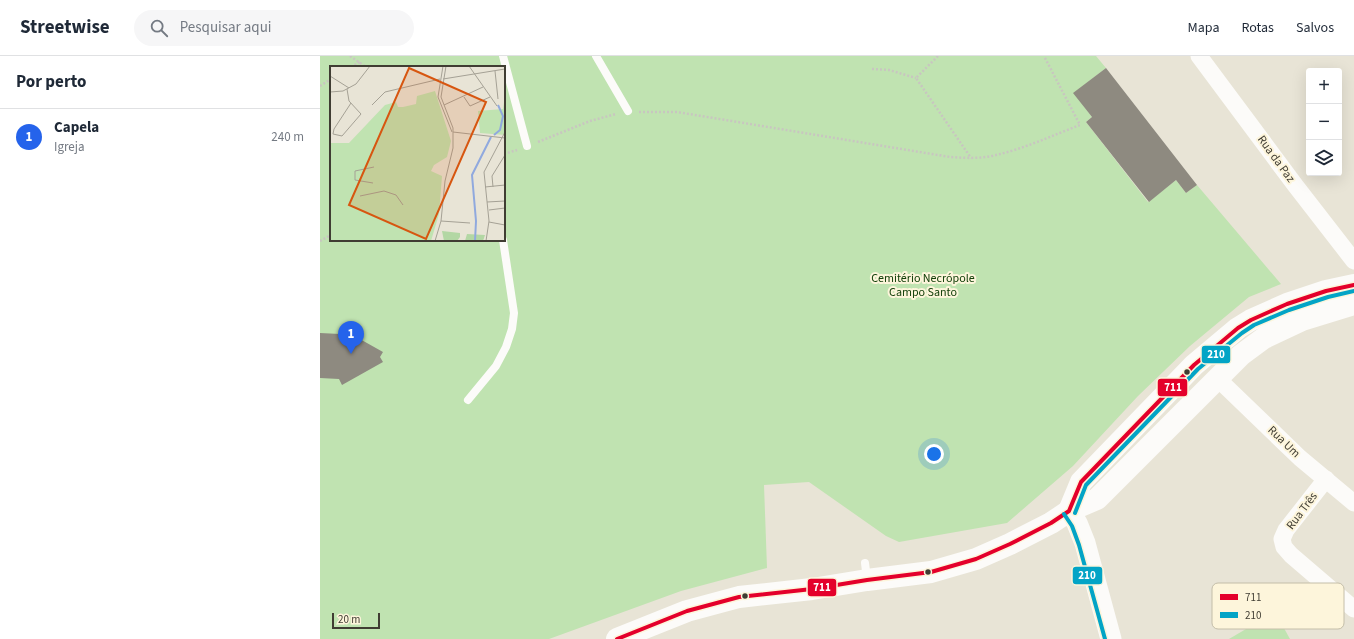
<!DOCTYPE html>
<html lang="pt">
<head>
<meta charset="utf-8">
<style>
	body { margin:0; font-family:"Source Sans 3",sans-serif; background:#f6f6f7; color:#1f2937 }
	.controls { position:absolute; right:12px; top:12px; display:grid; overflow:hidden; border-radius:4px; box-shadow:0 4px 16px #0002 }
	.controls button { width:36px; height:36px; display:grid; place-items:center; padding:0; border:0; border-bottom:1px solid #e0e1e3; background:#fff; color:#1f2937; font:20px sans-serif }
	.scale { position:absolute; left:12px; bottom:10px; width:48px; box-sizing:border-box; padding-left:4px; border:2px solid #403d33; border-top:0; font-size:11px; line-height:14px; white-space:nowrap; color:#403d33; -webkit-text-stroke:3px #fdf5db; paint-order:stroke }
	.you { position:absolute; left:614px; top:398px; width:14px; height:14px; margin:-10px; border:3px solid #fff; border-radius:50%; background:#1a73e8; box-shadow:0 0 0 6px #1a73e833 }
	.badge { display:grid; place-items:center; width:26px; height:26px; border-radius:50%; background:#2563eb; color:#fff; font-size:13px; font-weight:700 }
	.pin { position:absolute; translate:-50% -33px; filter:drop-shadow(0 1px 2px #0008) }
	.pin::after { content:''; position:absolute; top:21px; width:14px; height:12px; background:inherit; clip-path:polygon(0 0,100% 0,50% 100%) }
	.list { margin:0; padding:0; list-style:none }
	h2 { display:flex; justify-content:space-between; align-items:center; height:52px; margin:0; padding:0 16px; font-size:17px }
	h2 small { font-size:13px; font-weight:400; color:#747a83 }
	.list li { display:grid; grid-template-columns:26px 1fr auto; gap:12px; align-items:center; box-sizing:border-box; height:56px; padding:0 16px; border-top:1px solid #e0e1e3 }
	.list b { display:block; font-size:15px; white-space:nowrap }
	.list p { margin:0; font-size:13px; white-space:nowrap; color:#747a83 }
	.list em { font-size:13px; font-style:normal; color:#747a83 }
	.icon { flex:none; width:22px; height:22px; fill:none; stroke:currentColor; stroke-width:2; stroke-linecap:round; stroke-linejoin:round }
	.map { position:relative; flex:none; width:1034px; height:583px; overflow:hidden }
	header { display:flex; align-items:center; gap:24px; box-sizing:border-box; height:56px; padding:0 20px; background:#fff; border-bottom:1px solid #e0e1e3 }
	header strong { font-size:19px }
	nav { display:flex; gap:22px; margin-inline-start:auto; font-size:14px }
	.search { width:280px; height:36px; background:#f6f6f7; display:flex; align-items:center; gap:10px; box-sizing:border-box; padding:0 14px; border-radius:22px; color:#747a83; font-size:15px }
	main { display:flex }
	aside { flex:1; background:#fff }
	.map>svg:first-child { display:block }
	.green { fill:#c0e3b1; fill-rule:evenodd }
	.building { fill:#8e8a80 }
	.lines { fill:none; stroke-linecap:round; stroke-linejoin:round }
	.path { stroke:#c8c6c0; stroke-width:2.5; stroke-dasharray:2 2; stroke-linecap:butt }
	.service { stroke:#fcfbf9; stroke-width:8 }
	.minor { stroke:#fcfbf9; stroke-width:17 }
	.tertiary { stroke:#fcfbf9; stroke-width:21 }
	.secondary { stroke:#fcfbf9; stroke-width:22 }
	.bus-1-casing { stroke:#fdf5db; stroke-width:7 }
	.bus-2-casing { stroke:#fdf5db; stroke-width:7 }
	.bus-1 { stroke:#e4002b; stroke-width:4 }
	.bus-2 { stroke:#03a4c6; stroke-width:4 }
	.bus-dot { fill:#403d33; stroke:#fdf5db; stroke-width:1.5 }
	.labels { text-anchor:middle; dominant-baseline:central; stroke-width:4; stroke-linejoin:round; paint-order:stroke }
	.street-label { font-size:12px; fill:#403d33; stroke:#fdf5db }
	.park-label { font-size:12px; fill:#13400a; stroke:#fdf5db }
	.inset-river { fill:none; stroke:#90a9de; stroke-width:2 }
	.inset-road { fill:none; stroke:#a5a195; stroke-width:1 }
	.view { fill:#d75610; fill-opacity:0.15; stroke:#d75610; stroke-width:2 }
	.inset-edge { fill:none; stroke:#403d33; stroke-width:2 }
	.key { fill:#fdf5db; stroke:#c4bea9; stroke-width:1 }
	.key-label { font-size:11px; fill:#403d33 }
	.line-badge { stroke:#fdf5db; stroke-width:1.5 }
	.badge-label { font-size:11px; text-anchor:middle; font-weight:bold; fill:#fff }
</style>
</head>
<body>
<header>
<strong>Streetwise</strong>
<div class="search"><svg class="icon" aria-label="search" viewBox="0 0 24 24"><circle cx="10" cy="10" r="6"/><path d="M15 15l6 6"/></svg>Pesquisar aqui</div>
<nav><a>Mapa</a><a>Rotas</a><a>Salvos</a></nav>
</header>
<main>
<aside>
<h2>Por perto<small></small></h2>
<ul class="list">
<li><span class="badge">1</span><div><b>Capela</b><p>Igreja</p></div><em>240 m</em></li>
</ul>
</aside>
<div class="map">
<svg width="1034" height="583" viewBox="0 0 1034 583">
	<rect width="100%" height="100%" fill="#e8e4d6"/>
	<g class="green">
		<path d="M0,0H776L786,12L754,37L772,61L766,66L828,146L856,124L866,137L877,129L961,228L929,241L870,290L818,340L753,410L687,467L579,486L566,480L489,426L444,429L447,512L361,535L229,583H0ZM11,11H184V184H11Z"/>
		<path d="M955,556L970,583H909Z"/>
	</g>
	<g class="building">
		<path d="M786,12L877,129L866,137L856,124L829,146L766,66L772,61L753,37Z"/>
		<path d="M22,273L63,296L60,301L63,306L22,329L19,323L0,322V277L20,278Z"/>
	</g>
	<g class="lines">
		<g class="path">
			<path d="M30,0L46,11"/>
			<path d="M618,0L596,22L651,102"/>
			<path d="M31,11L40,6"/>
			<path d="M552,13L569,14L596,22"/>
			<path d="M0,30L11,23"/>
			<path d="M319,56H357L630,101C645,102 661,103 676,99C703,93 734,79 760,69L724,0"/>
			<path d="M218,86L270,65L296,58"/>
			<path d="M184,98L197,94"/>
			<path d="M0,185L11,179"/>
		</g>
		<g class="service">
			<path d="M183,0L207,90"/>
			<path d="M276,0L308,55"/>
			<path d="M148,344L176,310L186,291L192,273L194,257L183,184"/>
			<path d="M545,507L547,523"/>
		</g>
		<g class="minor">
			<path d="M879,0L975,129L1034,205"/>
			<path d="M897,322L980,402L1034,447"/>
			<path d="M1006,423L966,474L962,483L964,491L971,499L1034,553"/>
		</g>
		<path class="tertiary" d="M749,455L757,467L765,487L791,583"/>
		<g class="secondary">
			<path d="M749,455L761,426L874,309L918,272L931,264L967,248L1006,235L1034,229"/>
			<path d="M297,583L367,555L419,541L492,533L547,524L611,516L656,503L690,488L731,467L749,455L777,443L921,299L944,282L982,264L1034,248"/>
		</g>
		<defs>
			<path id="bus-1" d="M297,583L367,555L419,541L492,533L547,524L611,516L656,503L690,488L731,467L749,455L761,426L874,309L918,272L931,264L967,248L1006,235L1034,229"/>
			<g id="bus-2">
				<path d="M755,457L766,429L878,313L922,277L934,269L969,254L1008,241L1034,235"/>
				<path d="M744,458L752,470L759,489L785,583"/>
			</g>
		</defs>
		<use href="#bus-1" class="bus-1-casing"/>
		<use href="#bus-2" class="bus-2-casing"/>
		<use href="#bus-1" class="bus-1"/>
		<use href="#bus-2" class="bus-2"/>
	</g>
	<g class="bus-dot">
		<circle cx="867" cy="316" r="3.5"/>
		<circle cx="608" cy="516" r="3.5"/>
		<circle cx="425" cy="540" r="3.5"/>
	</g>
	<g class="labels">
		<g class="street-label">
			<text transform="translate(956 103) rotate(54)">Rua da Paz</text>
			<text transform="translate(964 386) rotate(44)">Rua Um</text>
			<text transform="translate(982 455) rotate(-53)">Rua Três</text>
		</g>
		<g class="park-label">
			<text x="603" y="222">Cemitério Necrópole<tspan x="603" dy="14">Campo Santo</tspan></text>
		</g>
	</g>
	<g transform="translate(10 10)">
		<rect width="175" height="175" fill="#e8e4d6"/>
		<path d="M105,25L121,75L117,91L104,99L101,105L112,110L109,148L101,175H0V77H19L55,39L66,36L68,41H73L86,38L87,30ZM175,30V69L150,67L148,45L173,43Z" fill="#c0e3b1"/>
		<path d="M112,165L130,167V171L127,175H114ZM137,168L155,169L153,175H135Z" fill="#b3d7a4"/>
		<path class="inset-river" d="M164,69L170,64L173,50L168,39M145,175L146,155L142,109L161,71"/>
		<path class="inset-road" d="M113,0L108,31L122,66M139,0L167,40M165,5L168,33M0,10L19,22M113,13L175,3M17,23L19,35L31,48L12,70L3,68L4,63L21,37M0,26L13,25L26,18L40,0M134,31L140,40L160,31M42,39L55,26L110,13M114,39L153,21M123,66L175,72M43,117L25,114V105L44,101M155,121L175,119M163,121L162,110L175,89M30,130L54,125L66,129L73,139M157,136L175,135M159,144L175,142M111,155L140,157M159,156L175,159M105,175L111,155L115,115L123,82V62L111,31L116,0M156,175L159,155L154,106L175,66"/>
		<path class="view" d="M79,2L156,36L96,173L19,139Z"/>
		<rect width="175" height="175" class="inset-edge"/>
	</g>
	<rect x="892" y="527" width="132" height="46" rx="6" class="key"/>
	<rect x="900" y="538" width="18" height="6" fill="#e4002b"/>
	<rect x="900" y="556" width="18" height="6" fill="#03a4c6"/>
	<g class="key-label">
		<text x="925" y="545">711</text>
		<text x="925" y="563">210</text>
	</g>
	<g class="line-badge">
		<rect x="881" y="289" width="30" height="19" rx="4" fill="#03a4c6"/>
		<rect x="837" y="322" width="31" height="19" rx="4" fill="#e4002b"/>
		<rect x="752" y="510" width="31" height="19" rx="4" fill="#03a4c6"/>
		<rect x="487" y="522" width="30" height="19" rx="4" fill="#e4002b"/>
	</g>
	<g class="badge-label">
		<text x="896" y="302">210</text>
		<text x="853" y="335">711</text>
		<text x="767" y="523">210</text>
		<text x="502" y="535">711</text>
	</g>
</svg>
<div class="controls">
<button>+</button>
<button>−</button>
<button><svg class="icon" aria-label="layers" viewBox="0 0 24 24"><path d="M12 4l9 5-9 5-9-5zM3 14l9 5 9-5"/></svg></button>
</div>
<div class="scale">20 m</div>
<div class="you"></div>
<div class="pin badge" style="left:31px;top:298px">1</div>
</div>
</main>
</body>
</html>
